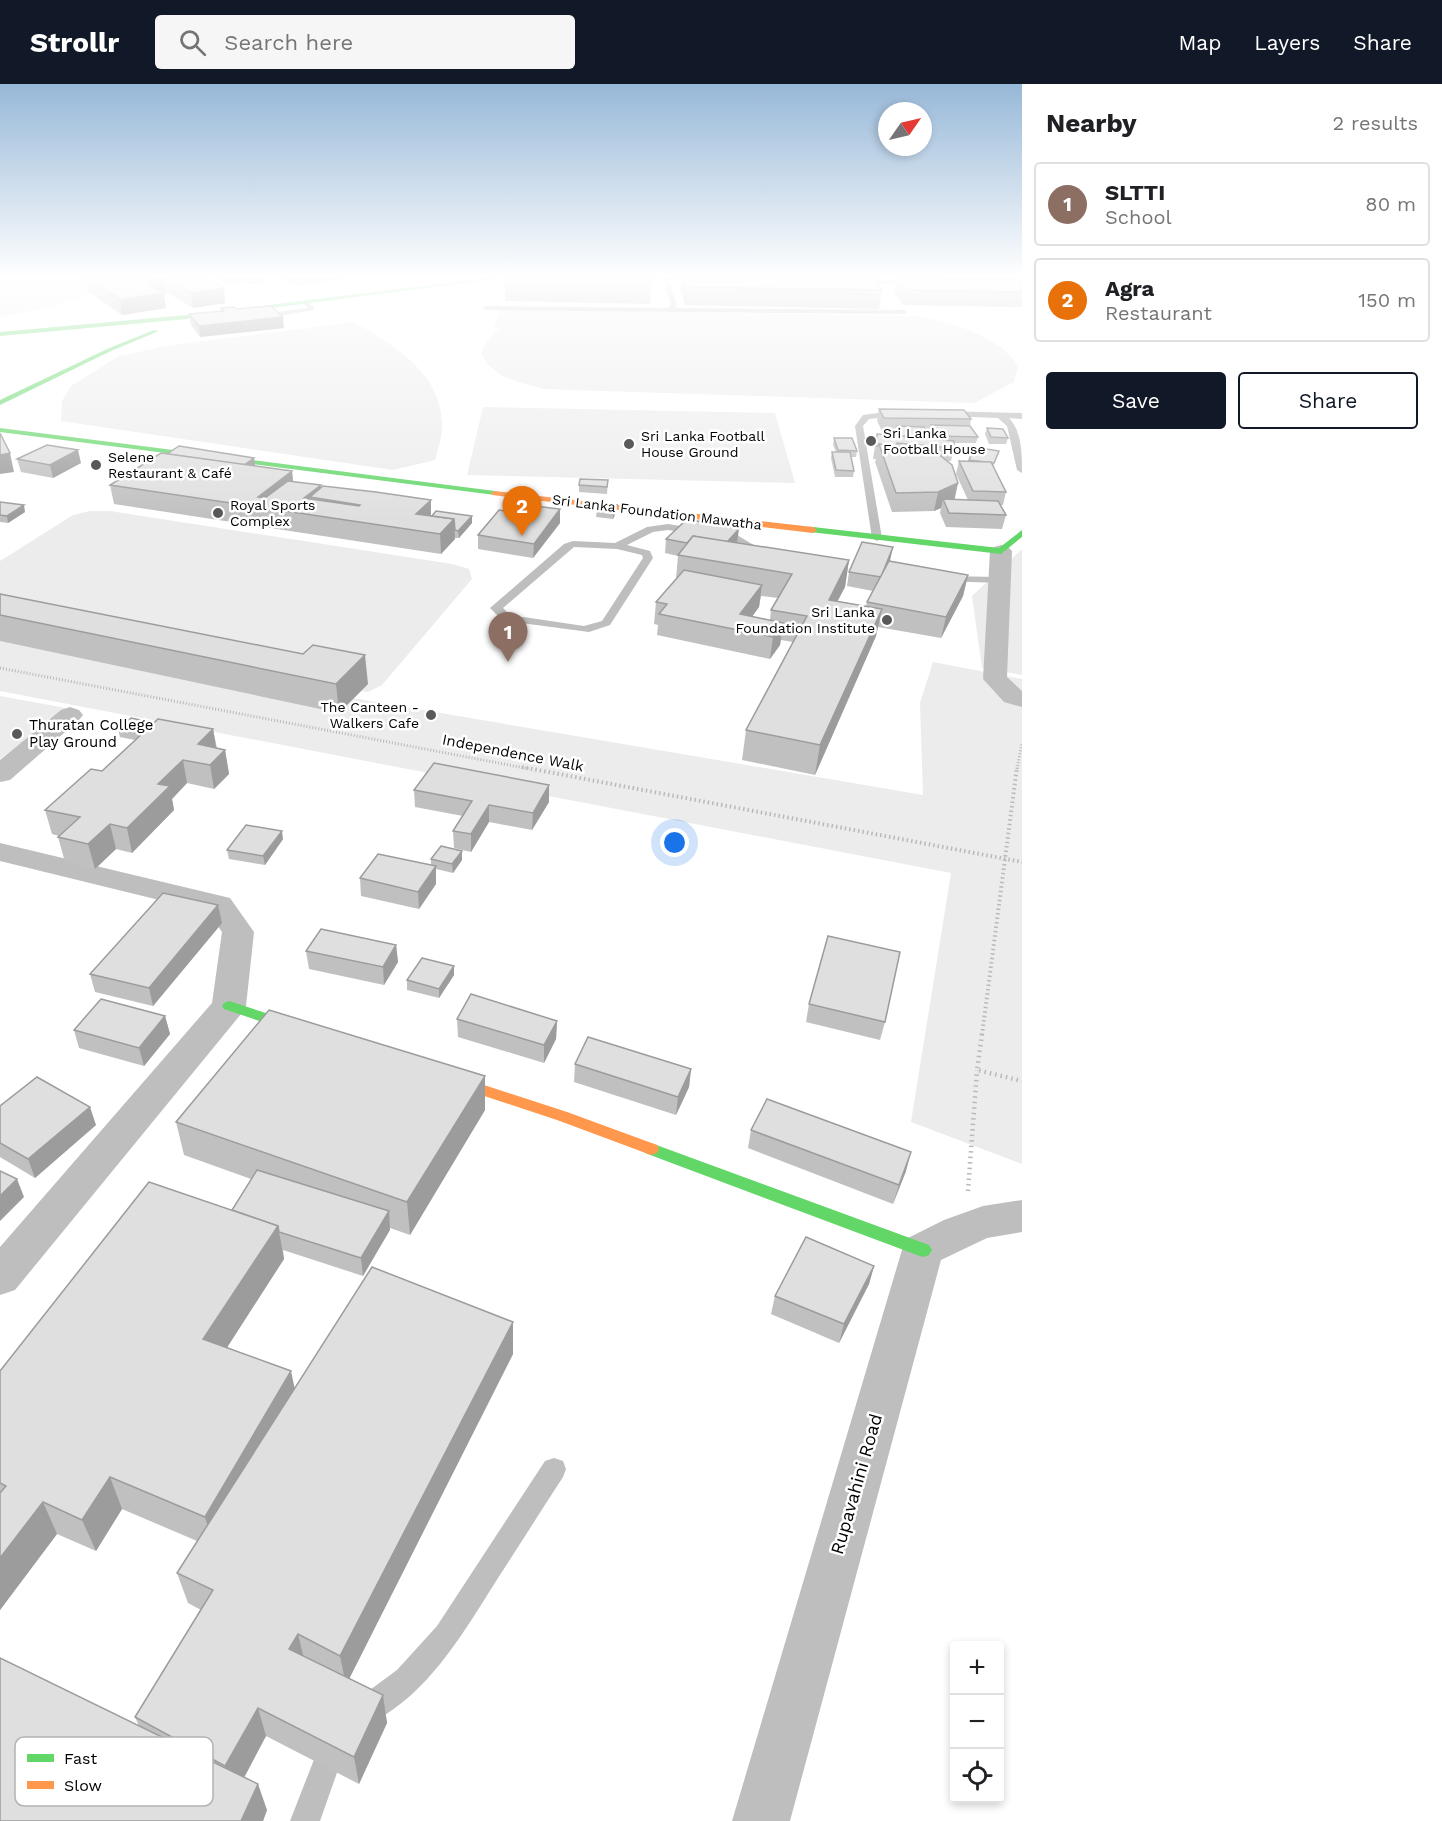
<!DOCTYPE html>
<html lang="en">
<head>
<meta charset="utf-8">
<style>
	body { margin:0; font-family:"Work Sans",sans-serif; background:#f6f6f6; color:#202124 }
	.controls { position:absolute; right:18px; bottom:18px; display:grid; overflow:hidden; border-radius:6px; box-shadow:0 3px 9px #0003 }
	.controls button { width:54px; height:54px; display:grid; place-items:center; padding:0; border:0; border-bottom:2px solid #e0e0e0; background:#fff; color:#202124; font:30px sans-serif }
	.compass { position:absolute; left:878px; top:18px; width:54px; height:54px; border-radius:50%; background:#fff; box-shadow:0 3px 9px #0003; rotate:56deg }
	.you { position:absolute; left:675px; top:759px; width:21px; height:21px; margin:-15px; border:4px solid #fff; border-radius:50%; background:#1a73e8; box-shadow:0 0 0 9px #1a73e833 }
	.badge { display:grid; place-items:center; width:39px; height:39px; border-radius:50%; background:#111827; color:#fff; font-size:20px; font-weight:700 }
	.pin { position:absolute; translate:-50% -50px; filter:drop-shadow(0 2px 3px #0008) }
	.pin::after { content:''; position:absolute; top:32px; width:21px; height:18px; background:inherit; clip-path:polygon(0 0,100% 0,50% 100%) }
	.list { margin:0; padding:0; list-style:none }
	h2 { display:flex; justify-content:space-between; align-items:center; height:78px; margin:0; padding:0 24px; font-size:26px }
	h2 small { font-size:20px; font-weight:400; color:#757577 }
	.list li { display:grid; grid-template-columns:39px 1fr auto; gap:18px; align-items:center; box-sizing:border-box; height:84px; margin:0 12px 12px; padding:0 12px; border:2px solid #e0e0e0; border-radius:6px }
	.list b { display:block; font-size:22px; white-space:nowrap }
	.list p { margin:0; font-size:20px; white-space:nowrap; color:#757577 }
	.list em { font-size:20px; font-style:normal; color:#757577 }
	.actions { display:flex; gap:12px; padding:18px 24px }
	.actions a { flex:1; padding:14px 0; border:2px solid #111827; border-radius:6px; text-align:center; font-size:21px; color:#111827 }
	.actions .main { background:#111827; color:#fff }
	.icon { flex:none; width:33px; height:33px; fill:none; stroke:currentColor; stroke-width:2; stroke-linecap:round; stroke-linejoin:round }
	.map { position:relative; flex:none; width:1022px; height:1737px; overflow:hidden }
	header { display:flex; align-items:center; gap:36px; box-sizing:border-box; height:84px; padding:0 30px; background:#111827; color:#fff }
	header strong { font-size:28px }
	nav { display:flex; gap:33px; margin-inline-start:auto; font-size:21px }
	.search { width:420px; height:54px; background:#f6f6f6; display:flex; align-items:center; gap:15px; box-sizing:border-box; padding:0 21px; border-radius:6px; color:#757577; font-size:22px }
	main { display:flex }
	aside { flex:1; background:#fff }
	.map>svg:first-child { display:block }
	.green { fill:#ececec }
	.water { fill:#bfbfbf }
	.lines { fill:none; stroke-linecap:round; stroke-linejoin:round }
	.path-far2 { stroke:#b9b9b9; stroke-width:3; stroke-dasharray:1 2; stroke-linecap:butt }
	.path-far1 { stroke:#b9b9b9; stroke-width:4; stroke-dasharray:1.5 3; stroke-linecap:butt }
	.path { stroke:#b9b9b9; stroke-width:4.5; stroke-dasharray:1.5 4; stroke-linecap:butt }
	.lane { fill:#bebebe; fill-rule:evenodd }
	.street { fill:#bebebe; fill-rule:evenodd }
	.fast { fill:#63d668; fill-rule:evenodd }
	.slow { fill:#ff974d; fill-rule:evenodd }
	.wall { fill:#c0c0c0; fill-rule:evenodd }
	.shaded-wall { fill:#9c9c9c }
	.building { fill:#dfdfdf; stroke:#9c9c9c; stroke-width:1.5 }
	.poi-dot { fill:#595959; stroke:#fff; stroke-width:2 }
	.labels { text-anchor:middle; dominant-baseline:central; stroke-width:5; stroke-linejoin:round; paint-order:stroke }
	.far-poi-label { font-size:14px; fill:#000; stroke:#fff; text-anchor:start }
	.far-street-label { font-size:14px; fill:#000; stroke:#fff }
	.poi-label { font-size:15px; fill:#000; stroke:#fff; text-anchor:start }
	.street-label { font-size:15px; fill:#000; stroke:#fff }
	.near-street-label { font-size:18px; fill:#000; stroke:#fff }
	.key { fill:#fff; stroke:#b2b2b2; stroke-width:1.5 }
	.key-label { font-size:16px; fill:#000 }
</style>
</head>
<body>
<header>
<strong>Strollr</strong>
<div class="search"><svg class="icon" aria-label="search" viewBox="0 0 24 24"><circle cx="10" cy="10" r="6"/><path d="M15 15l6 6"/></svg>Search here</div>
<nav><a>Map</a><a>Layers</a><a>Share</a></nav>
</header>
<main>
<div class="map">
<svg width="1022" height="1737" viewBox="0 0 1022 1737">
	<rect width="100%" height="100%" fill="#fff"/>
	<g class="green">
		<path d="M0,193H138L47,224L0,233Z"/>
		<path d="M501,225L917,232C946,237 1005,253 1018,283L1014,298L974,319L544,305C517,297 496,296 481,270C485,260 490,251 500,245L494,244Z"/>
		<path d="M354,238C394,262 440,287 442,339C443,351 438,364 435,376L393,386L61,337L62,317L71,302L119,272L172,261Z"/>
		<path d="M483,323L775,329L795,399L467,391Z"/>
		<path d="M90,427H110L452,480L469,485L472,495L382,601L368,608L0,541V477L73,431Z"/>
		<path d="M1022,465V591L982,584L972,512Z"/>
		<path d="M0,554L923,711L920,619L933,578L1022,595V1080L911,1038L951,789L0,607Z"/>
		<path d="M0,612L66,624L0,675Z"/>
	</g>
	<path class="water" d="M279,193H345L349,194L297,202Z"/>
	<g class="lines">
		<g class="path-far2">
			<path d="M0,584L530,685"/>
			<path d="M1017,685L1022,659"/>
		</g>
		<g class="path-far1">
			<path d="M522,683L1022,778"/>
			<path d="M982,951L1017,683"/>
		</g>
		<g class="path">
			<path d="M982,950L977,986L1022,997"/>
			<path d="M968,1107L977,986"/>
		</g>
		<g class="lane">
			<path d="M663,193L668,194L677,221L675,224L904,226L907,228L904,230L485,226L482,224L485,222L668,224L671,221Z"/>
			<path d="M306,216L314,224V226L277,232L254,225L257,223L277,228L307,224L303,218Z"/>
			<path d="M899,326L902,327V331L869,335L863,342L882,454L877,457L872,454L855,342L863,331Z"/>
			<path d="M945,327L1022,329V335L1009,334C1022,347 1022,371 1022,389L1017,386L1007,342L998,334L942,332V328Z"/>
			<path d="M668,440L737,451L770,471L765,474L761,473L730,456L668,446L653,448L627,461L650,467L653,474L610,541L589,548L506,537L502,536L490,524L564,460L573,457L615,459L647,443ZM574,463L617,465L642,471L643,474L602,537L584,542L510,531L503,524Z"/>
			<path d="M944,492L1000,493L1005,496L1000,499L940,497L939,495Z"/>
			<path d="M554,1374L563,1377L566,1385L563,1393C541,1427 520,1460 498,1494C465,1546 426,1616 365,1641L355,1637L351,1627L355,1617L397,1586L437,1542L545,1377Z"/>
			<path d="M325,1669L335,1673L339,1683L320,1737H290L315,1673Z"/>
		</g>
		<g class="street">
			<path d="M1001,461L1008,463L1012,467L1007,593L1022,607V623L1004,618L983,595L990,467L994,463Z"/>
			<path d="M70,623L79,626L83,631L79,636L10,696L0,698V676L61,626Z"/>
			<path d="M0,759L230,814L254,848L246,922L241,930L15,1206L0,1211V1163L212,919L222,848L208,828L0,777Z"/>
			<path d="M1022,1116V1148L987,1154L941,1176L790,1737H732L902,1166L908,1154L944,1136L983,1122Z"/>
		</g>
		<g class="fast">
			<path d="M496,193H510L187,235L0,252V248L187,231Z"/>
			<path d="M616,193L726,194L729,196L618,195Z"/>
			<path d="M154,246L159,247L111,267L0,321V316L107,265Z"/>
			<path d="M0,344L495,407L499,409L495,411L0,348Z"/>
			<path d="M813,443L999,464L1022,446V453L1001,470L810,448V444Z"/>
			<path d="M229,917L309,943L311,947L309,951L304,952L224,925L222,922L224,919Z"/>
			<path d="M651,1059L929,1161L932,1166L929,1171L923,1173L917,1171L645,1069L643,1065L645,1061Z"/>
		</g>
		<g class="slow">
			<path d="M1022,196V200L832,199L835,197Z"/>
			<path d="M495,407L813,443L817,446L813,449L492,411L491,409Z"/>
			<path d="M441,987L567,1028L657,1061L659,1065L657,1069L651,1071L557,1036L436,996L433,992L436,988Z"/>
		</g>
	</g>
	<g class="wall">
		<path d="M203,193L224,204L225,219L193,224L166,208L163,209L166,224L122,231L89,208L86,194Z"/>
		<path d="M216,193H265H261L262,198L248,200L241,197L228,199Z"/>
		<path d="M681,193H874L882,206L879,225L685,221L680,204Z"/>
		<path d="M897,193L1022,196V223L903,221L894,208Z"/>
		<path d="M505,199L651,201L650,220L505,217Z"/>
		<path d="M221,224L237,225L284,244L200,253L191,241L189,230L222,227Z"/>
		<path d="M879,325L971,335L970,342L978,353L976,359H954V364L951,377H947L958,399L954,415L968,416L956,390L959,377H968L969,376L997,373L993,383L1006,408L1003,421H1000L1006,431L1002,445L946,443L940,429L941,424L934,427L892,428L875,378L876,375H873L877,350L898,352L897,347H882L877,337ZM926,347H930L935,355H929Z"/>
		<path d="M987,344L1008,354L1006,360H989L985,350Z"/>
		<path d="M834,354L857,367L856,373H851L854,387L853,393H835L831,374L832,368H836L833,361Z"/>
		<path d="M17,375L81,379L53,394L21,388Z"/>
		<path d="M256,382L292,387L293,397L431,432L472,439L459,454H455V455L441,470L114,420L110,401Z"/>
		<path d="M608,396L607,410L579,408V401Z"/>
		<path d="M0,418L25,428L8,439L0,438Z"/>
		<path d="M597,426L616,428L613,435L596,433Z"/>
		<path d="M560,439L533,474L478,465V451Z"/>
		<path d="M666,455L737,459L849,476L845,503L837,517L866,522L867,518L873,507L847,502L849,488L890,477L968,491L963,512L941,554L878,543L876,552L815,691L742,676L746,646L793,558L781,556L780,561L770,575L657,551L658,541L654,540L656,518L676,495L678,472L665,469ZM761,512L778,514L771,526L770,536L752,532L759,523Z"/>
		<path d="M0,510L368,600L339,629L0,557Z"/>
		<path d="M154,639L213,645L217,664L225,666L229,690L214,705L187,699L172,715L174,726L132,769L116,765L95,785L65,778L58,753L59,752L52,750L45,726L102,687L135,656L120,653L118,645Z"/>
		<path d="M549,701V718L532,746L489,738L471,768L454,764L453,747L463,732L415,723L414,706Z"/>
		<path d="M283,755L265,781L229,775L227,766Z"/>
		<path d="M431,775L462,776L453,789L436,785V800L419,825L361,812L360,794L431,781Z"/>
		<path d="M218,821L222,839L153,922L95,908L90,890Z"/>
		<path d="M396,861L398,878L384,901L309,885L306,867Z"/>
		<path d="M454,891L439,914L407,906V896Z"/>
		<path d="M809,920L885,938L880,956L806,938Z"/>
		<path d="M165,932L170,950L144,982L79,964L74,946Z"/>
		<path d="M457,935L557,937L556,955L544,979L458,953Z"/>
		<path d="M575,980L691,985L689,1003L676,1031L574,998Z"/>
		<path d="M485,992V1026L410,1151L390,1144L363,1192L283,1166L284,1175L227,1263L295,1304L513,1238V1270L349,1595L383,1611L387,1639L359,1700L266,1652L244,1693L267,1726L263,1737H0L139,1642L135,1633L201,1526L188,1519L177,1489L197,1457L122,1425L96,1467L57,1450L0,1526V1287L232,1126L251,1095L184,1071L176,1038Z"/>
		<path d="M0,1022L96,1041L35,1094L0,1073Z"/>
		<path d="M751,1046L906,1087L893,1120L748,1064Z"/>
		<path d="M874,1182L869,1200L839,1259L771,1230L775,1212Z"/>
	</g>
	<g class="shaded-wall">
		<path d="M227,193H241V197L228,199Z"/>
		<path d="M247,193H265H261L262,198L248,200Z"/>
		<path d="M164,194L166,208L145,211L143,197Z"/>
		<path d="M224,204L225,219L193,224L191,209Z"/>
		<path d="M164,209L166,224L122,231L120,216Z"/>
		<path d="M283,233L284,244L200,253L199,242Z"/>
		<path d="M78,366L81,379L53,394L50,381Z"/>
		<path d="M10,369L14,388L0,390V371Z"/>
		<path d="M254,374L256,387L237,385Z"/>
		<path d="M292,387L294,406L271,425L258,413Z"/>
		<path d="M958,399L954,418L943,415L941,424L934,427L938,408Z"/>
		<path d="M321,401L322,415L310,413L311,430L304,414Z"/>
		<path d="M431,416V436L416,430Z"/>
		<path d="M24,421L25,428L8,439L7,432Z"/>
		<path d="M617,421L616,428L613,435V428Z"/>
		<path d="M560,425V439L533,474L534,460Z"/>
		<path d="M472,432V439L459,454L458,447Z"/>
		<path d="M454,435L455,455L441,470L440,450Z"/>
		<path d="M739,445L737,459L720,466Z"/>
		<path d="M893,463L890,477L881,493Z"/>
		<path d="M849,476L845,503L824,543L829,516Z"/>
		<path d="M968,491L963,512L941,554L946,533Z"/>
		<path d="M762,501L759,523L742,547L740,530Z"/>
		<path d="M882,525L876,552L815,691L820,661Z"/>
		<path d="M783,539L780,561L770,575L773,553Z"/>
		<path d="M365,571L368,600L339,629L336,600Z"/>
		<path d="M213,645L217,669L198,660Z"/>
		<path d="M225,666L229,690L214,705L210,681Z"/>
		<path d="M183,676L187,699L172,715L174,726L132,769L127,744L158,700Z"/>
		<path d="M549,701V718L532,746L533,729Z"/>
		<path d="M489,721V738L471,768V750Z"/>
		<path d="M110,740L116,765L95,785L88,760Z"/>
		<path d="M282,747L283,755L265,781L263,772Z"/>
		<path d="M462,767V776L453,789L452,780Z"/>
		<path d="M436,782V800L419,825L418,808Z"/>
		<path d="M218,821L222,839L153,922L149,904Z"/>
		<path d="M396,861L398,878L384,901L383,883Z"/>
		<path d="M454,882V891L439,914V905Z"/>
		<path d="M165,932L170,950L144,982L139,964Z"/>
		<path d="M557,937L556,955L544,979V961Z"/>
		<path d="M691,985L689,1003L676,1031L678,1013Z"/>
		<path d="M485,992V1026L410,1151L407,1118Z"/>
		<path d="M90,1023L96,1041L35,1094L28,1075Z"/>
		<path d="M911,1068L906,1087L893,1120L899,1101Z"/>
		<path d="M17,1095L24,1113L0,1137V1112Z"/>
		<path d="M389,1127L390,1146L363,1192L361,1174Z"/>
		<path d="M278,1142L284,1175L212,1287L203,1255Z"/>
		<path d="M874,1182L869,1200L839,1259L844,1240Z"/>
		<path d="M513,1238V1270L346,1601L340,1572Z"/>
		<path d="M291,1287L298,1320L214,1464L205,1433Z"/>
		<path d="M110,1393L122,1425L96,1467L82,1436Z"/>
		<path d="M43,1418L57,1450L0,1526V1474Z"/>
		<path d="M298,1550L305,1579L289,1565Z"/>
		<path d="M383,1611L387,1639L359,1700L354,1673Z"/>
		<path d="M258,1624L266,1652L236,1709L225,1682Z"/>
		<path d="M258,1700L267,1726L263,1737H241Z"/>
	</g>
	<g class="building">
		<path d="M93,193H203L224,204L191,209L164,194L143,197L164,209L120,216L86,194Z"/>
		<path d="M506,193H650L651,201L505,199Z"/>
		<path d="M683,193H874L882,206L686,203Z"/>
		<path d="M897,193L1022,196V208L906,206Z"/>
		<path d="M271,222L283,233L199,242L189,230L224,227L221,224L234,223L237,225Z"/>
		<path d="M879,325L964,326L971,335L884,334Z"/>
		<path d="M931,341L970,342L978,353L938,352Z"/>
		<path d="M897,342L924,343L929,355L902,352Z"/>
		<path d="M987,344L1003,345L1008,354L991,353Z"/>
		<path d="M0,349L10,369L0,371Z"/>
		<path d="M877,350L954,357V364L897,359L896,362L879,360L878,362H876Z"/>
		<path d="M834,354H852L857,367L838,366Z"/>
		<path d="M879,360L937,369L952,381L958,399L938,408L896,409Z"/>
		<path d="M47,361L78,366L50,381L17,375Z"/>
		<path d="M179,362L254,374L244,381L167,370Z"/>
		<path d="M974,363L999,367L994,379L969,376Z"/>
		<path d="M832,368H850L854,387L836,386Z"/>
		<path d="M161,369L292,387L258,413L265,414L288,397L321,401L304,414L359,422L360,421L310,413L323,402L376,408L431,416L416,430L454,435L440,450L110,401Z"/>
		<path d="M959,377L991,378L1006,408L973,407Z"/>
		<path d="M580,395L608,396L607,403L579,401Z"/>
		<path d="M943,415L998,417L1006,431L949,429Z"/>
		<path d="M0,418L24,421L7,432L0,431Z"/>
		<path d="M518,420L560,425L534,460L478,451L499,426L512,428Z"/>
		<path d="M600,420L617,421L613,428L597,426Z"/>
		<path d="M436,427L472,432L458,447L455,446L454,435L432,432Z"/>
		<path d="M687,435L739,445L727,458L693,452L687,459L666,455Z"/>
		<path d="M693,452L849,476L829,516L882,525L820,661L746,646L807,532L771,526L792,490L678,471Z"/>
		<path d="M862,458L893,463L881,493L849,488Z"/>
		<path d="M889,477L968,491L946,533L867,518Z"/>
		<path d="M684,486L762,501L740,530L783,539L773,553L659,530L667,520L656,518Z"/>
		<path d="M0,510L303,570L313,561L365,571L336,600L0,531Z"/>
		<path d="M131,634L154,639L142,650L118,645Z"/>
		<path d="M158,635L213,645L198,660L225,666L210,681L183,676L158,700L170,702L127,744L110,740L88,760L58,753L80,733L45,726L91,685L102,687Z"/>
		<path d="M434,679L549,701L533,729L489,721L471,750L453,747L472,717L414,706Z"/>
		<path d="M246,741L282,747L263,772L227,766Z"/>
		<path d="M441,762L462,767L452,780L431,775Z"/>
		<path d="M378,770L436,782L418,808L360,794Z"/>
		<path d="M163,809L218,821L149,904L90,890Z"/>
		<path d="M321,845L396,861L383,883L306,867Z"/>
		<path d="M828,852L900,868L885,938L809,920Z"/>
		<path d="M422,874L454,882L439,905L407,896Z"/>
		<path d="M471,910L557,937L544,961L457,935Z"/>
		<path d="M101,915L165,932L139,964L74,946Z"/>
		<path d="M269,926L485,992L407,1118L176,1038Z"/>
		<path d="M588,953L691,985L678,1013L575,980Z"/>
		<path d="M37,993L90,1023L28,1075L0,1059V1022Z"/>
		<path d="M767,1015L911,1068L899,1101L751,1046Z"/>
		<path d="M257,1086L389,1127L361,1174L279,1148L278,1142L232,1126Z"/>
		<path d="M0,1087L17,1095L0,1112Z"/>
		<path d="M149,1098L278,1142L203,1255L291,1287L205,1433L110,1393L82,1436L43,1418L0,1474V1409L6,1402L0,1399V1287Z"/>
		<path d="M806,1153L874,1182L844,1240L775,1212Z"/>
		<path d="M372,1183L513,1238L340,1572L298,1550L289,1565L383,1611L354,1673L258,1624L225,1682L135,1633L213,1506L177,1489Z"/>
		<path d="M0,1574L258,1700L241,1737H0Z"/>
	</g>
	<linearGradient id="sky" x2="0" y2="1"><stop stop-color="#97b8d8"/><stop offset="0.44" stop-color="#fff"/><stop offset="1" stop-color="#fff" stop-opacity="0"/></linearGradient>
	<rect width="1022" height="436" fill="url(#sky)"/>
	<g class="poi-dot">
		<circle cx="871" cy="357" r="6"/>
		<circle cx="629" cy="360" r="6"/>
		<circle cx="96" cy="381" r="6"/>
		<circle cx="218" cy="429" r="6"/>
		<circle cx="887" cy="536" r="6"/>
		<circle cx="431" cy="631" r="6"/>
		<circle cx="17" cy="650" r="6"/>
	</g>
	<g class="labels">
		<g class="far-poi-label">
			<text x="883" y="349">Sri Lanka<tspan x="883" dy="16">Football House</tspan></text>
			<text x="641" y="352">Sri Lanka Football<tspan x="641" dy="16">House Ground</tspan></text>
			<text x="108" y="373">Selene<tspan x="108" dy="16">Restaurant &amp; Café</tspan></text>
			<text x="230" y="421">Royal Sports<tspan x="230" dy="16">Complex</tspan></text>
			<text x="875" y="528" text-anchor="end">Sri Lanka<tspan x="875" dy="16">Foundation Institute</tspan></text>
			<text x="419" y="623" text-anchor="end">The Canteen -<tspan x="419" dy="16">Walkers Cafe</tspan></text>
		</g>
		<g class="far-street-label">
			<text transform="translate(657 428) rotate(7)">Sri Lanka Foundation Mawatha</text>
		</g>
		<g class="poi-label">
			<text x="29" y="641">Thuratan College<tspan x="29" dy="17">Play Ground</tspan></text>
		</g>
		<g class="street-label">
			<text transform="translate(513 669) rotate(11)">Independence Walk</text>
		</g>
		<g class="near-street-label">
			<text transform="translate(856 1400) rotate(-74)">Rupavahini Road</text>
		</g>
	</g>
	<rect x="15" y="1653" width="198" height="69" rx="9" class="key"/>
	<rect x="27" y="1670" width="27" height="8" fill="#63d668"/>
	<rect x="27" y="1697" width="27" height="8" fill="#ff974d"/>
	<g class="key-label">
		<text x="64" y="1680">Fast</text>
		<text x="64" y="1707">Slow</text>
	</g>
</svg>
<div class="controls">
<button>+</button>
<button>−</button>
<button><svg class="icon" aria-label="locate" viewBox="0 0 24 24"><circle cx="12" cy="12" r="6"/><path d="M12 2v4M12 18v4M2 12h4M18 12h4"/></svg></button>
</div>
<svg class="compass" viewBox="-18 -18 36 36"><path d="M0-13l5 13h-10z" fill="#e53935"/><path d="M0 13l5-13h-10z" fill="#757577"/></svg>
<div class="you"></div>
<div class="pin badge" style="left:508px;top:578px;background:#8d6e63">1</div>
<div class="pin badge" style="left:522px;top:452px;background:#e8710a">2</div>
</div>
<aside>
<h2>Nearby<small>2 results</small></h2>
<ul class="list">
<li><span class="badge" style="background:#8d6e63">1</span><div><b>SLTTI</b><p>School</p></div><em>80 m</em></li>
<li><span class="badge" style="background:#e8710a">2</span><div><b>Agra</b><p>Restaurant</p></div><em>150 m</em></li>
</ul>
<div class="actions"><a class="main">Save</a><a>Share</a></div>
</aside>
</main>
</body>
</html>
